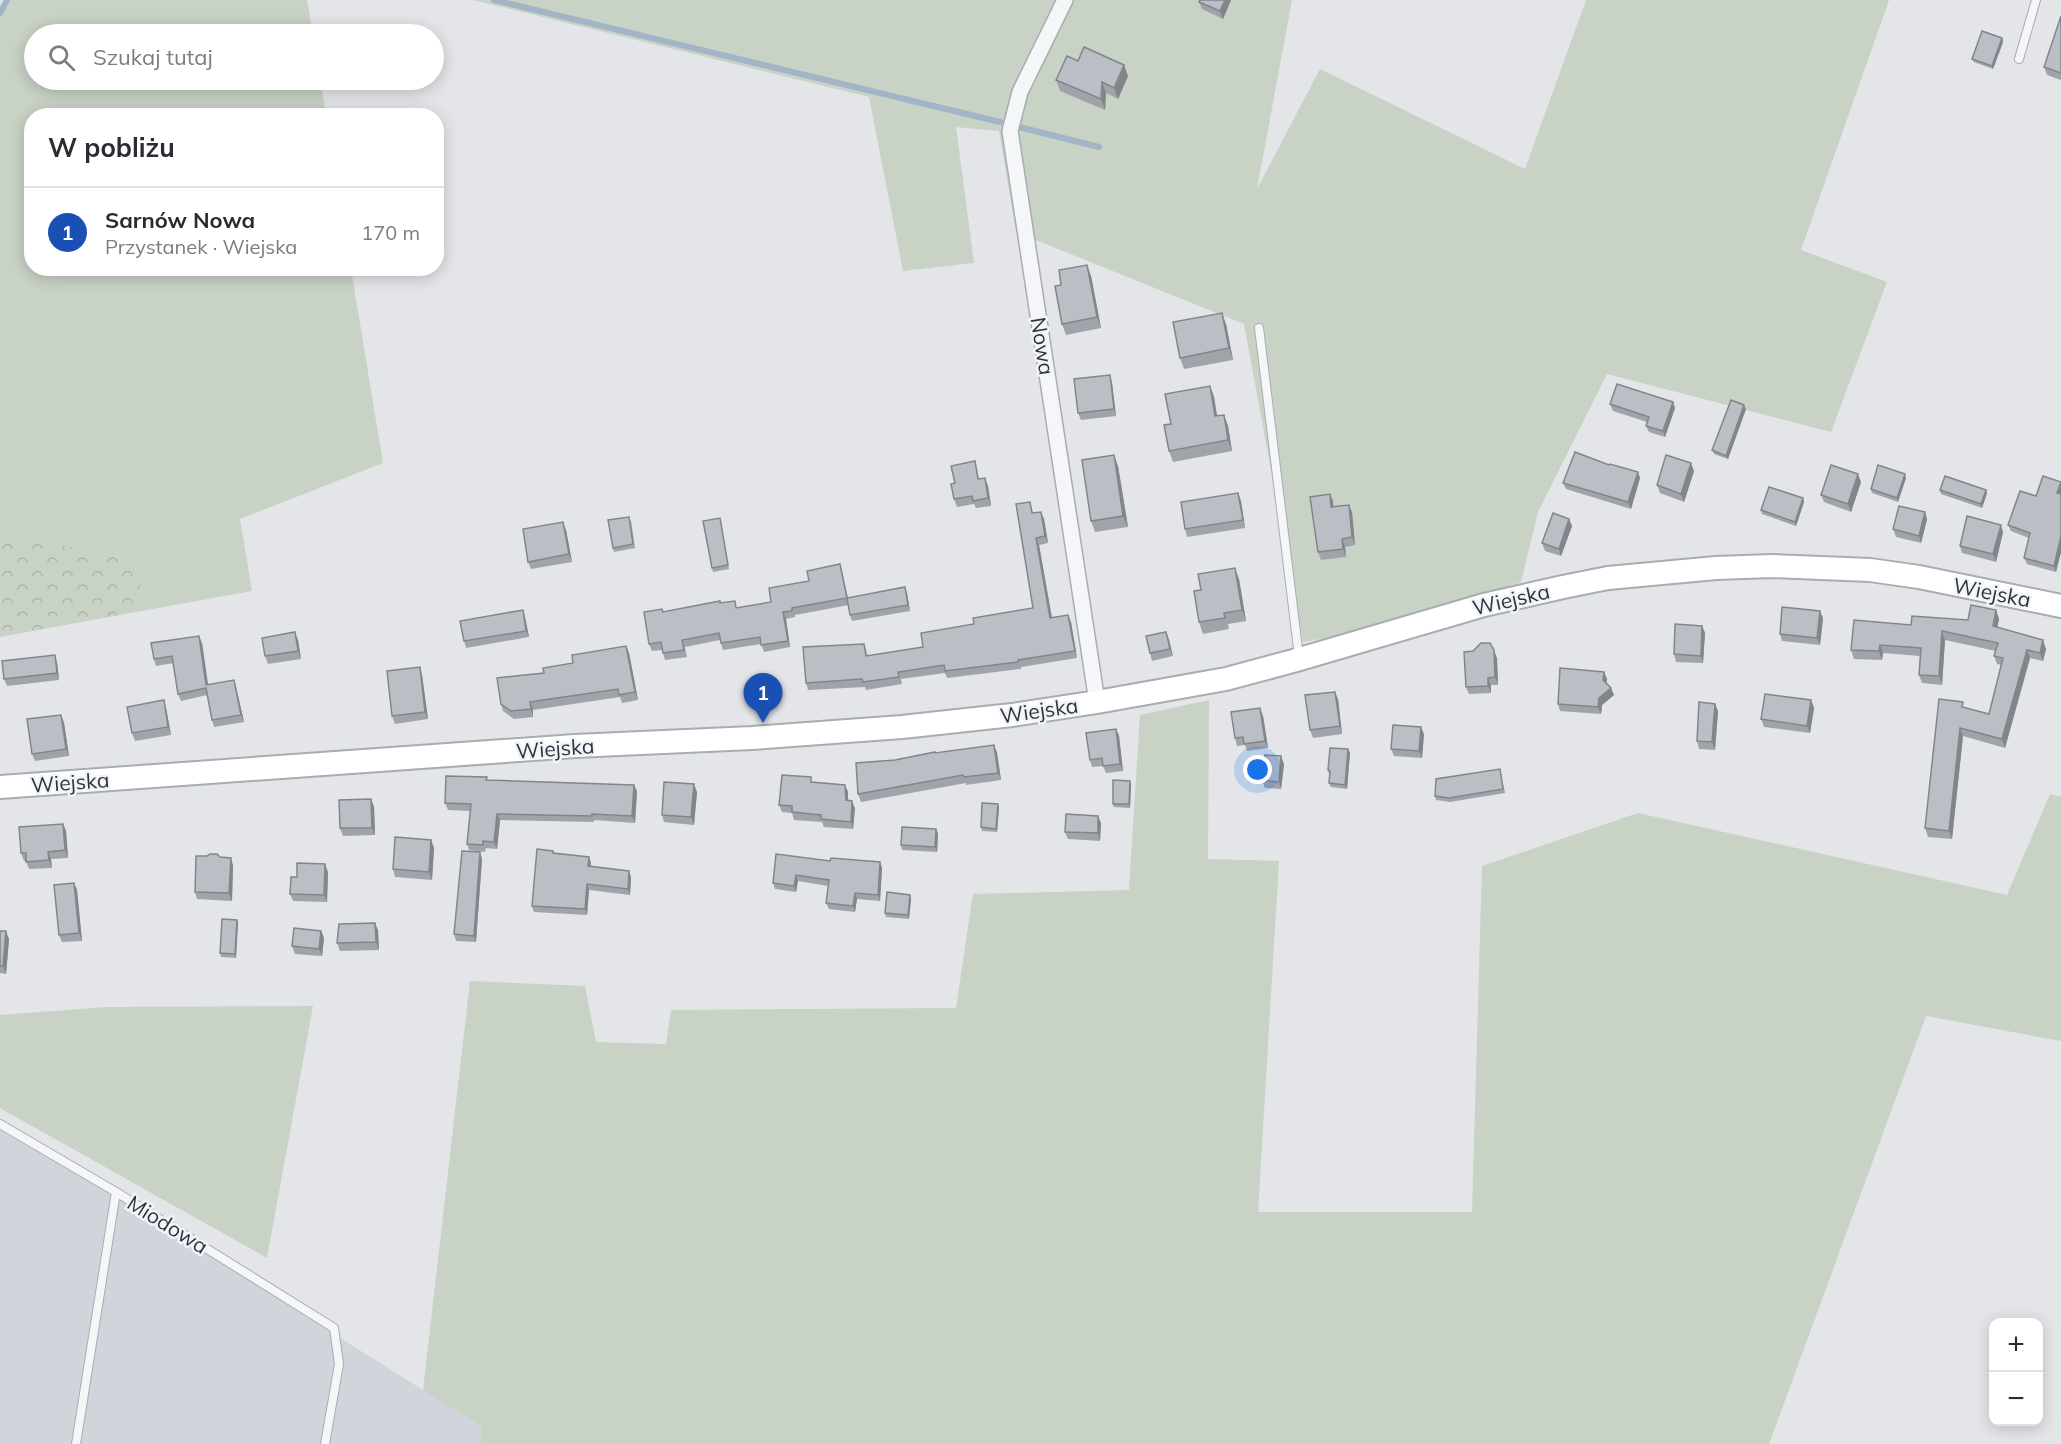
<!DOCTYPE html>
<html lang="pl">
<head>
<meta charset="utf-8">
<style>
	body { margin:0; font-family:Mulish,sans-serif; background:#f7f7f7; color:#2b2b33 }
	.controls { position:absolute; right:18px; bottom:18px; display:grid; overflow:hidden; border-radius:12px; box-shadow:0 3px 15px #0003 }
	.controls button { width:54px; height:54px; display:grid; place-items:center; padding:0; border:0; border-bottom:2px solid #e1e1e2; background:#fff; color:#2b2b33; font:30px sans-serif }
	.you { position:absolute; left:1258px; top:770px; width:21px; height:21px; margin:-15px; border:4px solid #fff; border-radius:50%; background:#1a73e8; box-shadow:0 0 0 9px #1a73e833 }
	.badge { display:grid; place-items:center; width:39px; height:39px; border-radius:50%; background:#c15668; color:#fff; font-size:20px; font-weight:700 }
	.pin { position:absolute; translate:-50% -50px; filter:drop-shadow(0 2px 3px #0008) }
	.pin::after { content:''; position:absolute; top:32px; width:21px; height:18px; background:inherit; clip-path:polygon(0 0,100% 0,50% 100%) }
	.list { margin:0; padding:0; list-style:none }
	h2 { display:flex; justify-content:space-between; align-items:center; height:78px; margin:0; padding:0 24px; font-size:26px }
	h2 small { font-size:20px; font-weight:400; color:#7c7c81 }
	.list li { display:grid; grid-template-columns:39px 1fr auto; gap:18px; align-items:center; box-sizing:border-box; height:90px; padding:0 24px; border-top:2px solid #e1e1e2 }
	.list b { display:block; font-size:22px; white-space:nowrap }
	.list p { margin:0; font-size:20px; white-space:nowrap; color:#7c7c81 }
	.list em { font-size:20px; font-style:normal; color:#7c7c81 }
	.icon { flex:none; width:33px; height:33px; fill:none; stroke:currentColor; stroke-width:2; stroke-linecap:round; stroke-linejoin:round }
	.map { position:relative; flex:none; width:2061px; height:1444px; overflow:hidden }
	.search { position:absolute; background:#fff; box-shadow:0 3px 15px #0003; left:24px; top:24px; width:420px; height:66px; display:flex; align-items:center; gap:15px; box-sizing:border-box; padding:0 21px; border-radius:33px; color:#7c7c81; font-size:22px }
	.panel { position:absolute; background:#fff; box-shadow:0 3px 15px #0003; left:24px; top:108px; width:420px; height:168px; border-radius:24px }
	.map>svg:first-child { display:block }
	.built { fill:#d1d5db }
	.grass { fill:#c8d2c5 }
	.forest { fill:url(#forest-crowns) }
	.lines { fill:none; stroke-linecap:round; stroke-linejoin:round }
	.stream { stroke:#a2b4c5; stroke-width:6 }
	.lane-casing { stroke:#a8acb3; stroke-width:10 }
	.street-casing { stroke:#a8acb3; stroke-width:18 }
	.secondary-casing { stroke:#a8acb3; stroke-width:26 }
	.lane { stroke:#f5f6f8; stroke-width:8 }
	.street { stroke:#f5f6f8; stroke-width:15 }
	.secondary { stroke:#fff; stroke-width:22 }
	.wall { fill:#a0a4aa }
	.shaded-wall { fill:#82868b }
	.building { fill:#babfc6; stroke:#82868b; stroke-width:1.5 }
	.labels { text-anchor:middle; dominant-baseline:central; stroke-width:5; stroke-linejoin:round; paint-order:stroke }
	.street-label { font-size:21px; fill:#2c3440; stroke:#f2f4f7 }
</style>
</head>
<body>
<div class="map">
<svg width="2061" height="1444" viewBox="0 0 2061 1444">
	<defs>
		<pattern id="forest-crowns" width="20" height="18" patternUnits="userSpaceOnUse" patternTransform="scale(1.5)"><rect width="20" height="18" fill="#c8d2c5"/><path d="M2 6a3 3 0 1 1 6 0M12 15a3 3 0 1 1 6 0" fill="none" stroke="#acb5aa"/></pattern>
	</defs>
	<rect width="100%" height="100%" fill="#e3e5e9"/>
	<path class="built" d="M0,1124L482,1427L480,1444H0Z"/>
	<g class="grass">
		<path d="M7,0H307L313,34H34V80H320L326,115L32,116V268L351,269L383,463L240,519L252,591L147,610L133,560L0,532V15Z"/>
		<path d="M473,0H1292L1257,189L1320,69L1525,169L1586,0H1889L1801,250L1887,282L1831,432L1607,374L1538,512L1521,582L1374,629L1303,642L1244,324L1016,232L999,131L956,127L974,263L903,271L869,97Z"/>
		<path d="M1209,700L1208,859L1279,861L1258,1212H1472L1482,866L1638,813L2007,895L2050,794L2061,797V1041L1926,1016L1769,1444H480L482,1427L423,1390L470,981L585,986L596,1042L666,1044L671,1010L956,1008L973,894L1129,890L1140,715Z"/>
		<path d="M313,1006L267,1258L0,1108V1015L107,1007Z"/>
	</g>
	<path class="forest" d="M0,532L133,560L147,610L0,637Z"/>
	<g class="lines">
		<g class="stream">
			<path d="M494,0L1000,122"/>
			<path d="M0,13L7,0"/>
			<path d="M1019,127L1099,147"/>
		</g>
		<defs>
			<g id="lane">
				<path d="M2019,59L2036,0"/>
				<path d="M1259,328L1299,657"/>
				<path d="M0,1124L116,1192L334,1328L339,1364L325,1444"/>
				<path d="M76,1444L116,1192"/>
			</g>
			<path id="street" d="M1065,0L1020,92L1010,131L1097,702"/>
			<path id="secondary" d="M0,787L575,746L752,738L902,727L1012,715L1097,702L1226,679L1293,661L1484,605L1563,587L1608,578L1716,568L1772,566L1870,570L1919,577L2061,606"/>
		</defs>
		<use href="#lane" class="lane-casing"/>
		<use href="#street" class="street-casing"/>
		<use href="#secondary" class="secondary-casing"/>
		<use href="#lane" class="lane"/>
		<use href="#street" class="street"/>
		<use href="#secondary" class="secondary"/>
	</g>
	<g class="wall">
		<path d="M1200,0H1231L1223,19L1202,9L1199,2Z"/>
		<path d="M2061,16V80L2047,75L2044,67Z"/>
		<path d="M2002,38L2003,42L1993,69L1974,62L1972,59Z"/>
		<path d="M1078,61L1124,65L1128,76L1118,99L1106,93L1105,110L1060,91L1056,80Z"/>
		<path d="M1091,276L1101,328L1066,335L1062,324L1061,285Z"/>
		<path d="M1226,324L1233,360L1184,369L1180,358Z"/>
		<path d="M1112,383L1116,416L1081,420L1078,413Z"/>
		<path d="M1210,386L1214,397L1217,416L1224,415L1228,426L1232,451L1173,462L1169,451L1171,424Z"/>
		<path d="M1673,402L1675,408L1665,437L1649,432L1646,426L1647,422L1613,411L1610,404Z"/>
		<path d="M1746,409L1728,459L1714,454L1712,450Z"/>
		<path d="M975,461L977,469L979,479L988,486L991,506L976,508L974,504L957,507L954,499L955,483Z"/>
		<path d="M1609,465L1638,472L1640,478L1631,509L1566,489L1563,483Z"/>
		<path d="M1118,466L1128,527L1095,532L1091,521Z"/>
		<path d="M1694,471L1684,502L1660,493L1657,485Z"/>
		<path d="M1906,478L1898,502L1872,493L1871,489Z"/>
		<path d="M1861,482L1851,512L1824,502L1821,495Z"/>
		<path d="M2061,482V552L2056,572L2027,564L2024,558L2029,538L2011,531L2008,525L2036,496Z"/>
		<path d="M1940,490H1986L1987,493L1982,508L1941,494Z"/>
		<path d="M1803,498L1804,502L1796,526L1762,514L1761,510Z"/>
		<path d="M1241,501L1245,528L1187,537L1185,529Z"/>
		<path d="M1333,501V506L1352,512L1355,545L1345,547L1346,557L1321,560L1318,552Z"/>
		<path d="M1030,502L1033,513L1044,519L1048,543L1039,545L1052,617L1071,622L1077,658L1021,667V669L947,678L945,673L901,679L902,684L866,690L865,687L808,690L806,683L864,644L868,656L923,647L974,624L1033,608Z"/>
		<path d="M1925,512L1927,519L1921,543L1896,537L1893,529Z"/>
		<path d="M720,518L729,569L713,572L712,568Z"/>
		<path d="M1569,519L1572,526L1561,556L1545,551L1542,543Z"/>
		<path d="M631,520L635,548L614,552L613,548Z"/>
		<path d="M566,530L572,562L531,569L528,562Z"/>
		<path d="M2003,532L1996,562L1962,553L1960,546Z"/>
		<path d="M842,571L848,598L907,593L910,611L852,621L850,615L849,605L795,615V617L786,619L790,647L764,652L761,644L723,650L720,640L685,647L687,657L665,660L662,650L652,651L649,644L721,603L737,608L771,602L809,581Z"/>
		<path d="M1239,579L1246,621L1228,624L1229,629L1203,634L1199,622L1201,590Z"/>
		<path d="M523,610L525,617L529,637L466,648L464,641Z"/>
		<path d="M1996,610L1999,619L1997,628L2046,649L2043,661L2030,658L2005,748L1963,736L1952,839L1928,837L1925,828L1965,708L1989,714L2002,665L1997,664L1994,656L1996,651L1945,640L1942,685L1922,683L1919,675L1920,656L1883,653L1882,660L1854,659L1851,650L1968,620Z"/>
		<path d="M1823,618L1820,645L1782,641L1780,634Z"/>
		<path d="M1702,626L1705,633L1703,663L1676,662L1674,654Z"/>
		<path d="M1166,632L1169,640L1173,656L1152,661L1150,653Z"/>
		<path d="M298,640L301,659L268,664L265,656Z"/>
		<path d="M202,643L208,684L236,687L244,722L214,727L212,720L207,695L181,701L178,694L174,663L156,666L154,659Z"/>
		<path d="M626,646L629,653L638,700L622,703L620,697L533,710V717L514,719L503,711L501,704L544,673Z"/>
		<path d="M1497,658L1498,685H1491V693L1469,694L1466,687Z"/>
		<path d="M57,662L59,680L7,686L4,679Z"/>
		<path d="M1604,672L1607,679L1606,683L1614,695L1602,705L1601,714L1560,711L1558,704Z"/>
		<path d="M422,675L428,719L395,724L392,716Z"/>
		<path d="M1338,699L1342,734L1313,738L1310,730Z"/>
		<path d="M1811,700L1814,708L1810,733L1764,727L1761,719Z"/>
		<path d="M1715,704L1718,711L1715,750L1699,749L1697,741Z"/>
		<path d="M166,708L171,735L135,741L132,733Z"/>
		<path d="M61,715L64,723L69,756L35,761L32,754Z"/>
		<path d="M1263,716L1268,748L1247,751L1245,745L1237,746L1235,738Z"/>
		<path d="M1116,729L1119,736L1123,771L1106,773L1103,766L1092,767L1090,760Z"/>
		<path d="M1424,734L1422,758L1394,756L1391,749Z"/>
		<path d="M994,745L997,753L1001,780L966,785V783L861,802L858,794L895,760Z"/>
		<path d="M1350,753L1347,789L1331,787L1329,783L1330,774H1329L1328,770Z"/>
		<path d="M1284,764L1281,789L1265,788L1262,780Z"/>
		<path d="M1501,773L1505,793L1450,802L1436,800L1435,796Z"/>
		<path d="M488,780L637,791L635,823L594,820V822L500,820L497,849L486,848L485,852L469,850L467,844L470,811L448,810L445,803Z"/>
		<path d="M813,782L845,785L848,792V801L855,808L853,829L824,827L822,822L794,820L792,813L782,812L779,805Z"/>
		<path d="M1131,785L1130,808L1114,807L1113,804Z"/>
		<path d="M697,792L694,825L664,822L662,815Z"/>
		<path d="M371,799L374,807L375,835L343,836L340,828Z"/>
		<path d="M998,804L999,808L997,832L982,831L981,827Z"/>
		<path d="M1101,823L1100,841L1068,839L1065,832Z"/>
		<path d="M63,824L66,831L68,858L51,859L52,868L29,869L26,861H24L21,853Z"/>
		<path d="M936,829L938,834L937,852L902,850L901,845Z"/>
		<path d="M431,840L434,848L432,880L395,877L393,869Z"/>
		<path d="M553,851L554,853L589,857L591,863V866L631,877L630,895L589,890L587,915L534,912L532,906Z"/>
		<path d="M220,857L233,865L232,901L197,899L195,892Z"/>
		<path d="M482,859L476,942L456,941L454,934Z"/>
		<path d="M830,861L880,862L882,868L880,901L857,899L855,912L829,909L826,903L828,886L798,881L796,892L775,889L773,883Z"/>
		<path d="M328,872L327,902L293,901L290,894L297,877Z"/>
		<path d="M74,883L77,890L82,941L62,942L59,935Z"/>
		<path d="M911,899L909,919L886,917L885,913Z"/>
		<path d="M237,920L238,923L236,958L221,957L220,953Z"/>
		<path d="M378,930L379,950L340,951L337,943Z"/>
		<path d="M0,931L9,939L6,974L0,973Z"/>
		<path d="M321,931L324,938L322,956L295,954L292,946Z"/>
	</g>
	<g class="shaded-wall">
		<path d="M1225,0H1231L1223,19L1220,11Z"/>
		<path d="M2002,38L2003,42L1993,69L1992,66Z"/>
		<path d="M1124,65L1128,76L1118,99L1114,88Z"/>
		<path d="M1102,82L1106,93L1105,110L1101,99Z"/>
		<path d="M1087,265L1091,276L1101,328L1097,317Z"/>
		<path d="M1222,313L1226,324L1233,360L1229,348Z"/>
		<path d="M1110,375L1112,383L1116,416L1114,409Z"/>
		<path d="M1210,386L1214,397L1219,428L1215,416Z"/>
		<path d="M1673,402L1675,408L1665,437L1663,431Z"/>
		<path d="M1744,405L1746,409L1728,459L1726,456Z"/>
		<path d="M1224,415L1228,426L1232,451L1228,440Z"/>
		<path d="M1114,455L1118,466L1128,527L1123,516Z"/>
		<path d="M1691,463L1694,471L1684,502L1681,494Z"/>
		<path d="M1638,472L1640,478L1631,509L1628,502Z"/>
		<path d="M1858,474L1861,482L1851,512L1848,504Z"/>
		<path d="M1905,474L1906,478L1898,502L1897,498Z"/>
		<path d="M985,478L988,486L991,506L988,498Z"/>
		<path d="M2061,482V494L2057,493Z"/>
		<path d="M1986,490L1987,493L1982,508L1981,504Z"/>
		<path d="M1238,493L1241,501L1245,528L1243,520Z"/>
		<path d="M1330,494L1333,501L1334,514L1331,507Z"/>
		<path d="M1803,498L1804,502L1796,526L1795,522Z"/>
		<path d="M1349,505L1352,512L1355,545L1352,537Z"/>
		<path d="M1041,512L1044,519L1048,543L1045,536Z"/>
		<path d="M1925,512L1927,519L1921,543L1919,536Z"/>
		<path d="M1569,519L1572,526L1561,556L1559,549Z"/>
		<path d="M563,522L566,530L572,562L569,554Z"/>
		<path d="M2001,525L2003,532L1996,562L1993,554Z"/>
		<path d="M2061,536V552L2056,572L2054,566Z"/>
		<path d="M1036,538L1039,545L1053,625L1050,618Z"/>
		<path d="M1342,539L1345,547L1346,557L1343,549Z"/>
		<path d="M1235,568L1239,579L1246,621L1242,610Z"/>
		<path d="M905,587L907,593L910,611L908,605Z"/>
		<path d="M523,610L525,617L529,637L526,631Z"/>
		<path d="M1996,610L1999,619L1996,635L1993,626Z"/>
		<path d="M1820,611L1823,618L1820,645L1817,638Z"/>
		<path d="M783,612L786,619L790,647L788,641Z"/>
		<path d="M1068,615L1071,622L1077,658L1075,651Z"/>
		<path d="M1702,626L1705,633L1703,663L1701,656Z"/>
		<path d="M1942,631L1945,640L1942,685L1939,676Z"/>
		<path d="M295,632L298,640L301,659L298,651Z"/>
		<path d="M1166,632L1169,640L1173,656L1170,649Z"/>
		<path d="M199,636L202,643L209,692L206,685Z"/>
		<path d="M2043,640L2046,649L2043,661L2040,653Z"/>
		<path d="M1880,645L1883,653L1882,660L1879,651Z"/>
		<path d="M626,646L629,653L638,700L635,692Z"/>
		<path d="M1494,650L1497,658L1498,685L1495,677Z"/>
		<path d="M2027,650L2030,658L2005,748L2002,739Z"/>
		<path d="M55,655L57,662L59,680L57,673Z"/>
		<path d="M420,667L422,675L428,719L425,712Z"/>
		<path d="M1604,672L1607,679L1606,688L1603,680Z"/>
		<path d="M1488,678L1491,685V693L1488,686Z"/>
		<path d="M234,680L236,687L244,722L241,715Z"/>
		<path d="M1611,688L1614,695L1602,705L1601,714L1598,707L1599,698Z"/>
		<path d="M1335,692L1338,699L1342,734L1340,726Z"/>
		<path d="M164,700L166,708L171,735L168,727Z"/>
		<path d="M1811,700L1814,708L1810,733L1807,726Z"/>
		<path d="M530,702L533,710V717L531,709Z"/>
		<path d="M1715,704L1718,711L1715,750L1712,742Z"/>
		<path d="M1260,708L1263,716L1268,748L1265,741Z"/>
		<path d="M61,715L64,723L69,756L66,749Z"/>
		<path d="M1421,727L1424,734L1422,758L1419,751Z"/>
		<path d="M1960,728L1963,736L1952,839L1949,831Z"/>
		<path d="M1116,729L1119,736L1123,771L1120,764Z"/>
		<path d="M994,745L997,753L1001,780L998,773Z"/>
		<path d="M1348,749L1350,753L1347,789L1345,785Z"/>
		<path d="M1281,756L1284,764L1281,789L1279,782Z"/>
		<path d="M1130,781L1131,785L1130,808L1129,804Z"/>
		<path d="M694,784L697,792L694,825L691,817Z"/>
		<path d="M634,785L637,791L635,823L632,816Z"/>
		<path d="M845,785L848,792V808L846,800Z"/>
		<path d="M371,799L374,807L375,835L372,828Z"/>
		<path d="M852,801L855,808L853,829L851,822Z"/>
		<path d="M998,804L999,808L997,832L996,829Z"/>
		<path d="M497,814L500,820L497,849L494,842Z"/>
		<path d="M1098,816L1101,823L1100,841L1098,833Z"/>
		<path d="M63,824L66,831L68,858L65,850Z"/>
		<path d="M936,829L938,834L937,852L935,847Z"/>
		<path d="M431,840L434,848L432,880L429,872Z"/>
		<path d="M48,852L51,859L52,868L49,860Z"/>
		<path d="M480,852L482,859L476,942L474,936Z"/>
		<path d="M589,857L591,863L590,872L588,866Z"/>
		<path d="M231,858L233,865L232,901L229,893Z"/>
		<path d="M880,862L882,868L880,901L878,895Z"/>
		<path d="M325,864L328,872L327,902L324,895Z"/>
		<path d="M629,871L631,877L630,895L628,889Z"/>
		<path d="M796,875L798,881L796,892L794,886Z"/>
		<path d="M74,883L77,890L82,941L79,933Z"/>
		<path d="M587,884L589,890L587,915L585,909Z"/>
		<path d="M855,893L857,899L855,912L853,906Z"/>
		<path d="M910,895L911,899L909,919L908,915Z"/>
		<path d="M237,920L238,923L236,958L235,954Z"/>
		<path d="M375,923L378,930L379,950L376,942Z"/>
		<path d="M6,931L9,939L6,974L3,966Z"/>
		<path d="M321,931L324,938L322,956L319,949Z"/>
	</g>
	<g class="building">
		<path d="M1200,0H1225L1220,11L1199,2Z"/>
		<path d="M2061,16V73L2044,67Z"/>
		<path d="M1982,31L2002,38L1992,66L1972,59Z"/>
		<path d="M1084,47L1124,65L1114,88L1102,82L1101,99L1056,80L1067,56L1078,61Z"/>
		<path d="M1087,265L1097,317L1062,324L1055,286L1061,285L1059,270Z"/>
		<path d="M1222,313L1229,348L1180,358L1173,322Z"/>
		<path d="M1110,375L1114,409L1078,413L1074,379Z"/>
		<path d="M1617,384L1673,402L1663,431L1646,426L1649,417L1610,404Z"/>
		<path d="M1210,386L1215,416L1224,415L1228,440L1169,451L1164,425L1171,424L1165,394Z"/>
		<path d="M1731,400L1744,405L1726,456L1712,450Z"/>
		<path d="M1575,452L1609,465L1610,464L1638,472L1628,502L1563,483Z"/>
		<path d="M1114,455L1123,516L1091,521L1082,460Z"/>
		<path d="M1666,455L1691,463L1681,494L1657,485Z"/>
		<path d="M975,461L978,479L985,478L988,498L973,501L972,496L954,499L951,484L955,483L951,466Z"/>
		<path d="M1831,465L1858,474L1848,504L1821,495Z"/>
		<path d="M1878,465L1905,474L1897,498L1871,489Z"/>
		<path d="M1945,476L1986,490L1981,504L1940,490Z"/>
		<path d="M2043,476L2061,482L2057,493L2061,494V536L2054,566L2024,558L2030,533L2008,525L2020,491L2036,496Z"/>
		<path d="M1769,487L1803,498L1795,522L1761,510Z"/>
		<path d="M1238,493L1243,520L1185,529L1181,502Z"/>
		<path d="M1330,494L1331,507L1349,505L1352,537L1342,539L1343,549L1318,552L1310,497Z"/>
		<path d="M1030,502L1032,513L1041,512L1045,536L1036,538L1050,618L1068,615L1075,651L1018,660V662L945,671L944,665L898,672L899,677L863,682L862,679L806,683L803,647L864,644L866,656L923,647L921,633L974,624L973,618L1033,608L1016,504Z"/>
		<path d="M1899,506L1925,512L1919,536L1893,529Z"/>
		<path d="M1553,513L1569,519L1559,549L1542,543Z"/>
		<path d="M1967,516L2001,525L1993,554L1960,546Z"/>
		<path d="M629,517L633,544L613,548L608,520Z"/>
		<path d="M720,518L728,565L712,568L703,521Z"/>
		<path d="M563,522L569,554L528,562L523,529Z"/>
		<path d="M840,564L847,598L792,608V611L783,612L788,641L761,645L760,637L721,643L719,633L682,640L684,650L663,653L661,642L649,644L644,612L662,609L663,612L720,601V603L735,601L736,608L771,602L769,588L809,581L807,571Z"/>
		<path d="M1235,568L1242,610L1224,613L1225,618L1199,622L1194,591L1201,590L1198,574Z"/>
		<path d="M905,587L908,605L850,615L847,598Z"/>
		<path d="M1971,605L1996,610L1993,626L2043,640L2040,653L2027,650L2002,739L1960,728L1949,831L1925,828L1939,699L1963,702L1962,707L1989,714L2003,658L1994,656L1998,643L1942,631L1939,676L1919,675L1921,648L1880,645L1879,651L1851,650L1854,620L1911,625L1912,616L1968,620Z"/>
		<path d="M1782,607L1820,611L1817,638L1780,634Z"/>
		<path d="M523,610L526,631L464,641L460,621Z"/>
		<path d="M1675,624L1702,626L1701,656L1674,654Z"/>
		<path d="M295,632L298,651L265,656L262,638Z"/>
		<path d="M1166,632L1170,649L1150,653L1146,636Z"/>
		<path d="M199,636L206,685L234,680L241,715L212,720L206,688L178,694L172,656L154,659L151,643Z"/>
		<path d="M1481,643H1490L1494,650L1495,677L1488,678V686L1466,687L1464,652L1473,651Z"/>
		<path d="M626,646L635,692L619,695L618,689L530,702L531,709L511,711L501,704L497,678L544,673L543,668L573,663L572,655Z"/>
		<path d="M55,655L57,673L4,679L2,661Z"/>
		<path d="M420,667L425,712L392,716L387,671Z"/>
		<path d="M1560,668L1604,672L1603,680L1611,688L1599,698L1598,707L1558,704Z"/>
		<path d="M1335,692L1340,726L1310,730L1305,695Z"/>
		<path d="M1765,694L1811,700L1807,726L1761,719Z"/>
		<path d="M164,700L168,727L132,733L127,707Z"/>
		<path d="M1699,702L1715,704L1712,742L1697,741Z"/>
		<path d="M1260,708L1265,741L1244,744L1243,737L1235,738L1231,712Z"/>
		<path d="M61,715L66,749L32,754L27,719Z"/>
		<path d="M1393,725L1421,727L1419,751L1391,749Z"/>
		<path d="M1116,729L1120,764L1103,766L1102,758L1090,760L1086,733Z"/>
		<path d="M994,745L998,773L964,777L963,775L858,794L856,763L895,760L935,752V753Z"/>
		<path d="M1330,748L1348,749L1345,785L1329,783L1330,771L1328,770Z"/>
		<path d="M1265,755L1281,756L1279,782L1262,780Z"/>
		<path d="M1500,769L1503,789L1449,798L1435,796L1436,779Z"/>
		<path d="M782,775L811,777V782L845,785L846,800L852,801L851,822L821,819V815L792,812V806L779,805Z"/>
		<path d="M446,776L487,777L486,780L634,785L632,816L592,814V816L497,814L494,842L483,841V845L467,844L471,804L445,803Z"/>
		<path d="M1113,780L1130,781L1129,804H1113Z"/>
		<path d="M664,782L694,784L691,817L662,815Z"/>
		<path d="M371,799L372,828H340L339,800Z"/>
		<path d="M982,803L998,804L996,829L981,827Z"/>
		<path d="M1066,814L1098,816V833L1065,832Z"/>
		<path d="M63,824L65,850L48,852L49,860L26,862V853H21L19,827Z"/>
		<path d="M902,827L936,829L935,847L901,845Z"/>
		<path d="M395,837L431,840L429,872L393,869Z"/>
		<path d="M537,849L553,851V853L589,857L588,866L629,871L628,889L587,884L585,909L532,906Z"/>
		<path d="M462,851L480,852L474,936L454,934Z"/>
		<path d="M210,854H217L220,857L231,858L229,893L195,892L196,856H207Z"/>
		<path d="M776,854L830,861L831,858L880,862L878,895L855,893L853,906L826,903L829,880L796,875L794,886L773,883Z"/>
		<path d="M297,863L325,864L324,895L290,894L291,877H297Z"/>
		<path d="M74,883L79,933L59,935L54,885Z"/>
		<path d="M887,892L910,895L908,915L885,913Z"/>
		<path d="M222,919L237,920L235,954L220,953Z"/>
		<path d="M375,923L376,942L337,943L339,924Z"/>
		<path d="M294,928L321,931L319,949L292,946Z"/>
		<path d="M0,931H6L3,966H0Z"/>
	</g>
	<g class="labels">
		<g class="street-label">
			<text transform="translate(1043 346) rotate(81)">Nowa</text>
			<text transform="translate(1992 592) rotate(11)">Wiejska</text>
			<text transform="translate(1511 599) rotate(-13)">Wiejska</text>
			<text transform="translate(1039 710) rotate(-8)">Wiejska</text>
			<text transform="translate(555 748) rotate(-4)">Wiejska</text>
			<text transform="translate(70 782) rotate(-4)">Wiejska</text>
			<text transform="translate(168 1224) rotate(32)">Miodowa</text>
		</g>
	</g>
</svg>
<div class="controls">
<button>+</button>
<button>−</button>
</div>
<div class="you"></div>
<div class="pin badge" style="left:763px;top:723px;background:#1a4fb4">1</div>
<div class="search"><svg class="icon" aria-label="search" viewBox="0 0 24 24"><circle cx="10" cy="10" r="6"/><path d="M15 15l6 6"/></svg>Szukaj tutaj</div>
<section class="panel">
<h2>W pobliżu<small></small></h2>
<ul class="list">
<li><span class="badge" style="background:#1a4fb4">1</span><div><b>Sarnów Nowa</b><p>Przystanek · Wiejska</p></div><em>170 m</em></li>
</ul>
</section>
</div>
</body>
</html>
